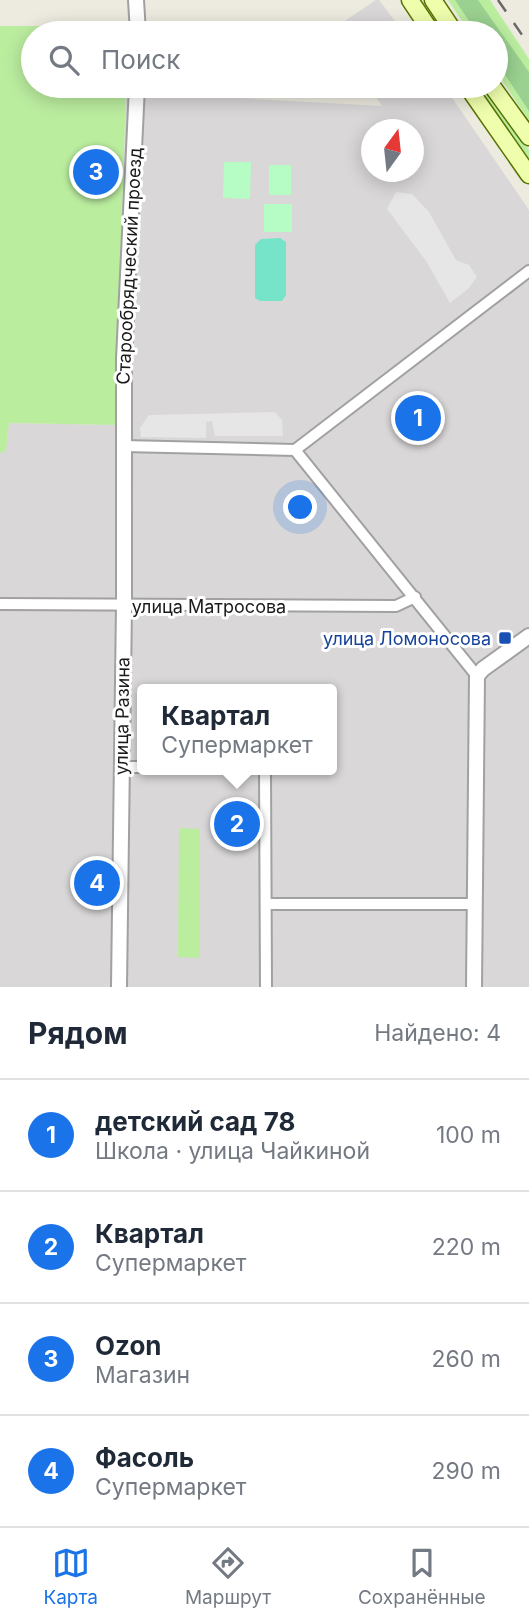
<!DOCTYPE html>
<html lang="ru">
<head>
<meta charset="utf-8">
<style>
	body { margin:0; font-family:Inter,sans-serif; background:#f6f6f7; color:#1f2937 }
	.compass { position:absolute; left:361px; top:119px; width:63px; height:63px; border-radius:50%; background:#fff; box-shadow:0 4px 18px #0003; rotate:15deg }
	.you { position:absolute; left:301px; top:508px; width:24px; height:24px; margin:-18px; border:5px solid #fff; border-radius:50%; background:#1a73e8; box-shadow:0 0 0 10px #1a73e833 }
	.badge { display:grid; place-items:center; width:46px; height:46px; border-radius:50%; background:#1a73e8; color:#fff; font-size:23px; font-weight:700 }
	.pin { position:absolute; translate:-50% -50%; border:4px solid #fff; box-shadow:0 2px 7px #0006 }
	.popup { position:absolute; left:137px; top:684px; width:200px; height:91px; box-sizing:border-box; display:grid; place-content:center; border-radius:7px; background:#fff; filter:drop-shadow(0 2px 5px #0005); font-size:23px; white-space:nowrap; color:#747a83 }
	.popup b { font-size:26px; color:#1f2937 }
	.popup::after { content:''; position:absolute; left:50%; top:100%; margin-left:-14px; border:14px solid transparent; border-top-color:#fff }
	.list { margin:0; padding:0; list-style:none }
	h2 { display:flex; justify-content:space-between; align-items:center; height:91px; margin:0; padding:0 28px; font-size:30px }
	h2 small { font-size:23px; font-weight:400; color:#747a83 }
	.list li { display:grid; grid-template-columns:46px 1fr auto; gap:21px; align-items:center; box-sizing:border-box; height:112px; padding:0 28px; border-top:2px solid #e0e1e3 }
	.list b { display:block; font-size:26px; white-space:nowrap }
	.list p { margin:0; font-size:23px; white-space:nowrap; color:#747a83 }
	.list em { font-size:23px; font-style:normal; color:#747a83 }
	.icon { flex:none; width:38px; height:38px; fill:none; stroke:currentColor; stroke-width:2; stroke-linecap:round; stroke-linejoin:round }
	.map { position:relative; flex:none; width:529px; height:987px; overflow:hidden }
	.search { position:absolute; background:#fff; box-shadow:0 4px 18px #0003; left:21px; right:21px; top:21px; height:77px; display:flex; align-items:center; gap:18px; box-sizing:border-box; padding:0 24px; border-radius:38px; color:#747a83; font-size:26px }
	.sheet { height:539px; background:#fff }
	nav { display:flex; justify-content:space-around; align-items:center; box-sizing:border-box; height:98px; border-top:2px solid #e0e1e3; background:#fff; font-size:19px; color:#747a83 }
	nav a { display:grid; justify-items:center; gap:4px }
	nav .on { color:#1a73e8 }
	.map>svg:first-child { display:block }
	.residential { fill:#d9d7d7; fill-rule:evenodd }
	.grass { fill:#bbed9f }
	.forest { fill:#9ad090 }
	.park { fill:#b6fdc5 }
	.pitch { fill:#75e4c8 }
	.parking { fill:#e6e6e6 }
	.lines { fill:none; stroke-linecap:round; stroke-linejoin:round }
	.minor-casing { stroke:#a1a1a1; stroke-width:14 }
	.tertiary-casing { stroke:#a1a1a1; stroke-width:18 }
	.secondary-casing { stroke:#577300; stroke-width:19 }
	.minor { stroke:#fff; stroke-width:10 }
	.tertiary { stroke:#fff; stroke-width:14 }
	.secondary { stroke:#effeac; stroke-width:16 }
	.rail { stroke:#686868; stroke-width:2.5; stroke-dasharray:14 14; stroke-linecap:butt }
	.transit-dot { fill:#1a4fb4; stroke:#fff; stroke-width:2.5 }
	.labels { text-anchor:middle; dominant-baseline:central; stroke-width:6; stroke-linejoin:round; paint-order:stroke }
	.street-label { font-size:18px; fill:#1a1a1a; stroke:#fff }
	.transit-label { font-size:18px; fill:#164399; stroke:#fff; text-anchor:end }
</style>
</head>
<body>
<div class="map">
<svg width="529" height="987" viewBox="0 0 529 987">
	<rect width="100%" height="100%" fill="#edeadf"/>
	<g class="residential">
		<path d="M376,0H379L404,33H327Z"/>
		<path d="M368,86H444L529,210V987H0V453L6,450L9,423L116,425L126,92L382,106ZM372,130H414V172H372ZM142,689H332V770H142Z"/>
	</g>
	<g class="grass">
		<path d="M448,0H490L529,59V121L496,71V33H470Z"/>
		<path d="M0,26H129V33H33V86H126L116,425L9,423L6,451L0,453Z"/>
		<path d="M474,86H485L529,150V166Z"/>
		<path d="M179,828L200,829V958L178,957Z"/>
	</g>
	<path class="forest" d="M455,0H478L529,72V111L496,61V33H477Z"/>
	<g class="park">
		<path d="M224,162H251L250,199L223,198Z"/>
		<rect x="269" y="165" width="22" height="30"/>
		<rect x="264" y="204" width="28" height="28"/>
	</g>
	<path class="pitch" d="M261,239L280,238L286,242V295L282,301H260L255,298V245Z"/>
	<g class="parking">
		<path d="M396,192L412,194L429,212L456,260L469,265L477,277L468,289L450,303L426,261L387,209Z"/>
		<path d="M275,412L282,420L283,436H215L212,421L206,422V438L141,437L140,428L149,415Z"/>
	</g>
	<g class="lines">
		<defs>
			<g id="minor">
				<path d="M123,446L295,450L529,271"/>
				<path d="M295,450L477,676"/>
				<path d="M0,604L396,606L415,597"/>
				<path d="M121,767H142"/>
				<path d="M265,770L266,987"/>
				<path d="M266,904H476"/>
			</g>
			<g id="tertiary">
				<path d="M136,0L138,33"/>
				<path d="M119,987L124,605V359L137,86"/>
				<path d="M474,987L477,676L483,669L529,636"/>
			</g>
			<g id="secondary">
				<path d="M410,0L432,33"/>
				<path d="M433,0L455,33"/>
				<path d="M467,86L529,175"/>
				<path d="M492,86L529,137"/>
			</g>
		</defs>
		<use href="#minor" class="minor-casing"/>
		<use href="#tertiary" class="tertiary-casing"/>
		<use href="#secondary" class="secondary-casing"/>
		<use href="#minor" class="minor"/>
		<use href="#tertiary" class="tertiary"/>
		<use href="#secondary" class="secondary"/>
		<path class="rail" d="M498,0L529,45"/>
	</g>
	<rect class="transit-dot" x="498" y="631" width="14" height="14" rx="3.5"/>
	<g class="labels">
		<g class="street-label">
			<text transform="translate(129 266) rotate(-87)">Старообрядческий проезд</text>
			<text x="209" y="606">улица Матросова</text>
			<text transform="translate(122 716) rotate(-89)">улица Разина</text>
		</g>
		<g class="transit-label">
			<text x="491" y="638">улица Ломоносова</text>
		</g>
	</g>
</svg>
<svg class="compass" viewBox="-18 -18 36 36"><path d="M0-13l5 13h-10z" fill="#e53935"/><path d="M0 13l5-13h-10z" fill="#747a83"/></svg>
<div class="you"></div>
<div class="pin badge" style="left:418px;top:418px">1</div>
<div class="pin badge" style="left:237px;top:824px">2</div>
<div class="popup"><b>Квартал</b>Супермаркет</div>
<div class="pin badge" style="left:96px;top:172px">3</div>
<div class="pin badge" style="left:97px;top:883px">4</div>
<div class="search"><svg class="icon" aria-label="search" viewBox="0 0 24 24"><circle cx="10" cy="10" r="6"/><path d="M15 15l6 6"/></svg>Поиск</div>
</div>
<section class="sheet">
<h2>Рядом<small>Найдено: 4</small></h2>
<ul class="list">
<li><span class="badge">1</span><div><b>детский сад 78</b><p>Школа · улица Чайкиной</p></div><em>100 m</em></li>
<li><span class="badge">2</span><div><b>Квартал</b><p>Супермаркет</p></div><em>220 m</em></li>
<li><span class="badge">3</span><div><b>Ozon</b><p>Магазин</p></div><em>260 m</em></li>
<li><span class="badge">4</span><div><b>Фасоль</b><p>Супермаркет</p></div><em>290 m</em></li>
</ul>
</section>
<nav>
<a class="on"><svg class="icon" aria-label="map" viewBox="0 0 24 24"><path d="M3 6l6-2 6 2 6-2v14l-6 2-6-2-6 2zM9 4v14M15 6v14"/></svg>Карта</a>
<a><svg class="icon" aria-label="directions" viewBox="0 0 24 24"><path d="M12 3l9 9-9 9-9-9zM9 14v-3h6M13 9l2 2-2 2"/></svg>Маршрут</a>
<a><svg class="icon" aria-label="saved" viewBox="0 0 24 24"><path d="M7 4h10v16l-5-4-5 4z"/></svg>Сохранённые</a>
</nav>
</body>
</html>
